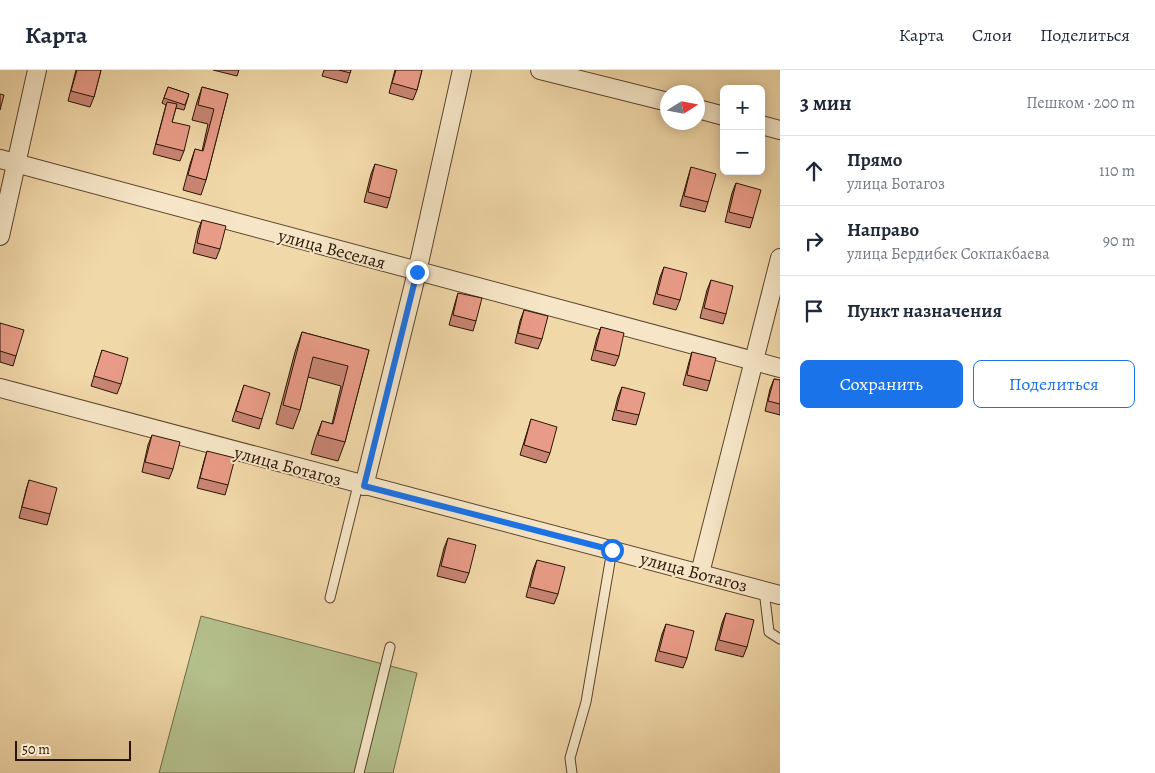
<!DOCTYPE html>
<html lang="ru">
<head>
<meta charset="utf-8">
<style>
	body { margin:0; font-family:Alegreya,serif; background:#f2f2f3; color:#1f2937 }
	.controls { position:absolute; right:15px; top:15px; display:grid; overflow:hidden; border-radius:8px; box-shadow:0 2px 12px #0003 }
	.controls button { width:45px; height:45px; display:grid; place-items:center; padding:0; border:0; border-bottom:1px solid #e0e1e3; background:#fff; color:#1f2937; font:25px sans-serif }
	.compass { position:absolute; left:660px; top:15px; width:45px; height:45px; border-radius:50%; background:#fff; box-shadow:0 2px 12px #0003; rotate:79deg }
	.scale { position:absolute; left:15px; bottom:12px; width:116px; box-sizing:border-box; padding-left:5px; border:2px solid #2a1403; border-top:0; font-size:14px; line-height:18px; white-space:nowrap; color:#2a1403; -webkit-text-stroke:4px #f6e6c7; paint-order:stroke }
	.stop { position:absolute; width:15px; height:15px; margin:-11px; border:4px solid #1a73e8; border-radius:50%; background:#fff }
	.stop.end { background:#1a73e8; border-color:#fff; box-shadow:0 1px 5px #0008 }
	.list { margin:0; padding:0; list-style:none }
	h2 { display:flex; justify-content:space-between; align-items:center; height:65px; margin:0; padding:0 20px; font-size:21px }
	h2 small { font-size:16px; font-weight:400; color:#747a83 }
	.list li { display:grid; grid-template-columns:32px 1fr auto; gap:15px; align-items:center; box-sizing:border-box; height:70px; padding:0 20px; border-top:1px solid #e0e1e3 }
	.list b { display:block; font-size:19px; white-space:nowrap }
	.list p { margin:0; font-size:16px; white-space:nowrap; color:#747a83 }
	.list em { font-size:16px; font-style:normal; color:#747a83 }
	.actions { display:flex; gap:10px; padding:15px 20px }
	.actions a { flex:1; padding:11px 0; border:1px solid #1a73e8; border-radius:8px; text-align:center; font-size:18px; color:#1a73e8 }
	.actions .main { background:#1a73e8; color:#fff }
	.icon { flex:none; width:28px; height:28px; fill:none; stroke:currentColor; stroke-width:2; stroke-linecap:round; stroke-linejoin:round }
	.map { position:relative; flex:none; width:780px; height:703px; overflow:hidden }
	header { display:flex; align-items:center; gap:30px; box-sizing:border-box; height:70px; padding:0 25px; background:#fff; border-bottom:1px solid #e0e1e3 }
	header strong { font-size:24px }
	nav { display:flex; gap:28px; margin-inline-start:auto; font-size:18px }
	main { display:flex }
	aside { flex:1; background:#fff }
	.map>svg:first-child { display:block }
	.green { fill:#b4c08c; stroke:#6f6a48 }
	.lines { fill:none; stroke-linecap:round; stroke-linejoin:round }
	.service-casing { stroke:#5c452c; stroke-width:11 }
	.minor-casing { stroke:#5c452c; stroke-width:20 }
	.service { stroke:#f6e6c7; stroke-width:9 }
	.minor { stroke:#f6e6c7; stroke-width:18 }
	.wall { fill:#c88573; stroke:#2a1403 }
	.building { fill:#e89b86; stroke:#2a1403 }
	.route { stroke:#1a73e8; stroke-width:6 }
	.labels { text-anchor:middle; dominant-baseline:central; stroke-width:4; stroke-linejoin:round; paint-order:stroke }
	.street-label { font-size:18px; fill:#2a1403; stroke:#f6e6c7 }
</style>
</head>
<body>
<header>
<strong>Карта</strong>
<nav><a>Карта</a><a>Слои</a><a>Поделиться</a></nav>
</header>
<main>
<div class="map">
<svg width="780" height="703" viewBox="0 0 780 703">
	<rect width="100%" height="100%" fill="#f1d8a9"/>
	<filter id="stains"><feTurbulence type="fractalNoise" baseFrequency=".004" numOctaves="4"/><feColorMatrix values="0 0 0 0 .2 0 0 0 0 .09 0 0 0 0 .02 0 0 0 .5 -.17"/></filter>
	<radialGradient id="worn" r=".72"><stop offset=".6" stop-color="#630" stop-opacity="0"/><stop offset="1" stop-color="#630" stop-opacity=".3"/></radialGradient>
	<path class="green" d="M201,546L417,603L393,703H159Z"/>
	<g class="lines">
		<defs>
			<g id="service">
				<path d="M764,520L769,562L780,569"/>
				<path d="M330,528L358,415"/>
				<path d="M359,703L390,577"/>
				<path d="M572,703L570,688L586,632L612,480"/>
			</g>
			<g id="minor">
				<path d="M540,0L668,32"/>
				<path d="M698,39L724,46"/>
				<path d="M761,55L780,60"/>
				<path d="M0,89L780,298"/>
				<path d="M0,166L37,0"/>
				<path d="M0,318L780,525"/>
				<path d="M364,416L417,202L462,0"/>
				<path d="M700,503L780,188"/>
			</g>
		</defs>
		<use href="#service" class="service-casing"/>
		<use href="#minor" class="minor-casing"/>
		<use href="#service" class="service"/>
		<use href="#minor" class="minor"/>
	</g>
	<g class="wall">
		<path d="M76,0H101L94,27L90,37L68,31Z"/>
		<path d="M213,0H239L237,6Z"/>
		<path d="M324,0H351L347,13L322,6Z"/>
		<path d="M395,0H422L417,20L413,30L389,23Z"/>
		<path d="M168,17L189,24L184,40L176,38L172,52L184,81L180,91L153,84L166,35L162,33Z"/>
		<path d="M202,17L228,24L206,110L201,125L183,120L190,94L195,79L202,81L208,54L192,50L197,32Z"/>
		<path d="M375,94L390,128L387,138L364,132L371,104Z"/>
		<path d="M691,97L708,132L705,142L680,136L688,107Z"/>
		<path d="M736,113L753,148L750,158L725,152L732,123Z"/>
		<path d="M202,150L220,179L216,189L193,183L198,160Z"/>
		<path d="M664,197L680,230L676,240L653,234L660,207Z"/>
		<path d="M711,210L726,244L723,254L700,248L707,220Z"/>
		<path d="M458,223L476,251L473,261L449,255L455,233Z"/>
		<path d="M524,240L542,269L538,279L515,273L520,251Z"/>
		<path d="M0,253L16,286L13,296L0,292Z"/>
		<path d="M601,257L619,286L615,296L591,290L597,267Z"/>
		<path d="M302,262L369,280L345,372L338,391L311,384L315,370L322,351L332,354L341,316L308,307L300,340L293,359L276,354L295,282Z"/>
		<path d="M102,280L121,314L117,324L91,316Z"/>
		<path d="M692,282L710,311L707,321L683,315L689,292Z"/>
		<path d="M774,309L780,310V345L765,341L770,319Z"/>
		<path d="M244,315L262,349L259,359L232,351Z"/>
		<path d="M622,317L639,345L636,355L612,350L618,327Z"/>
		<path d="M531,349L550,383L546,393L520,385Z"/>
		<path d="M152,365L173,399L169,409L142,402L148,375Z"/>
		<path d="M207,381L228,415L225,425L197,418L204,391Z"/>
		<path d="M29,410L50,444L47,455L19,448L26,420Z"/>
		<path d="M448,468L469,503L465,513L437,506L444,478Z"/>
		<path d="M537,490L558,524L554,534L526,527L533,500Z"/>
		<path d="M726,543L747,577L743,587L715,580L722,553Z"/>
		<path d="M666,554L687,588L683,598L655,591L662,564Z"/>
	</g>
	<g class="building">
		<path d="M77,0H101L94,27L71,21Z"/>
		<path d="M339,0H351L350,3Z"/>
		<path d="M396,0H422L417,20L392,13Z"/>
		<path d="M168,17L189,24L185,35L164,28Z"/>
		<path d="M202,17L228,24L206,110L188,105L195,79L203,81L214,39L198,35Z"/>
		<path d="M0,24L4,25L0,40Z"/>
		<path d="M167,32L177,34L172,52L190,56L184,81L156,74Z"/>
		<path d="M375,94L397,100L390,128L368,122Z"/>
		<path d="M691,97L716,104L708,132L684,126Z"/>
		<path d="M736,113L761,120L753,148L729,142Z"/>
		<path d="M202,150L226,156L220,179L197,173Z"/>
		<path d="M664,197L687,203L680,230L657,224Z"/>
		<path d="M711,210L733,216L726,244L704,238Z"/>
		<path d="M458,223L482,228L476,251L453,245Z"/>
		<path d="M524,240L548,246L542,269L518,263Z"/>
		<path d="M0,253L24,260L16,286L0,281Z"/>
		<path d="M601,257L624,263L619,286L595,280Z"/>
		<path d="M302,262L369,280L345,372L318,365L322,351L333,354L348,296L313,287L300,340L283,335Z"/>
		<path d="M102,280L128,288L121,314L94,306Z"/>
		<path d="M692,282L716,288L710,311L687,305Z"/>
		<path d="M774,309L780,310V334L768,331Z"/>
		<path d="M244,315L270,323L262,349L236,341Z"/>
		<path d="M622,317L645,323L639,345L616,340Z"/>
		<path d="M531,349L557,357L550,383L524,375Z"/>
		<path d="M152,365L180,372L173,399L145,392Z"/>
		<path d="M207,381L235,388L228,415L200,408Z"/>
		<path d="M29,410L57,418L50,444L22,437Z"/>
		<path d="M448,468L476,475L469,503L441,496Z"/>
		<path d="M537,490L565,497L558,524L530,517Z"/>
		<path d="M726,543L754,550L747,577L719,570Z"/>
		<path d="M666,554L694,561L687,588L659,581Z"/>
	</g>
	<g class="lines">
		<path class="route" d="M417,202L364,416L612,480"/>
	</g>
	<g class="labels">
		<g class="street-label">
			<text transform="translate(332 179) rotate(15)">улица Веселая</text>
			<text transform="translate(288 396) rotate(15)">улица Ботагоз</text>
			<text transform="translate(694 502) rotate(15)">улица Ботагоз</text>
		</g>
	</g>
	<rect width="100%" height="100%" filter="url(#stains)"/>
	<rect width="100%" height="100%" fill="url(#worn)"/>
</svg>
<div class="controls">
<button>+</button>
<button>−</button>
</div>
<svg class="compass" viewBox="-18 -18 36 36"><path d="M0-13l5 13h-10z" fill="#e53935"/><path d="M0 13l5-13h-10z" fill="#747a83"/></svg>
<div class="scale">50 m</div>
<div class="stop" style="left:612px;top:480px"></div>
<div class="stop end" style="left:417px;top:202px"></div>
</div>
<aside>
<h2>3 мин<small>Пешком · 200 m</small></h2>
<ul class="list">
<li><svg class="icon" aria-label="ahead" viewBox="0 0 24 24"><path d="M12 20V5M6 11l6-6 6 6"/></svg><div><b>Прямо</b><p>улица Ботагоз</p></div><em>110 m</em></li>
<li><svg class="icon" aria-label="right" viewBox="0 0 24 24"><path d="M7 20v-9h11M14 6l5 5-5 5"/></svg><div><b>Направо</b><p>улица Бердибек Сокпакбаева</p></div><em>90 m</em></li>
<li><svg class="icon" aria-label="arrive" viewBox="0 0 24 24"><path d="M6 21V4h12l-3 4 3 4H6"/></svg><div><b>Пункт назначения</b></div></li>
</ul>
<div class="actions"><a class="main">Сохранить</a><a>Поделиться</a></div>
</aside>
</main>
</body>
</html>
